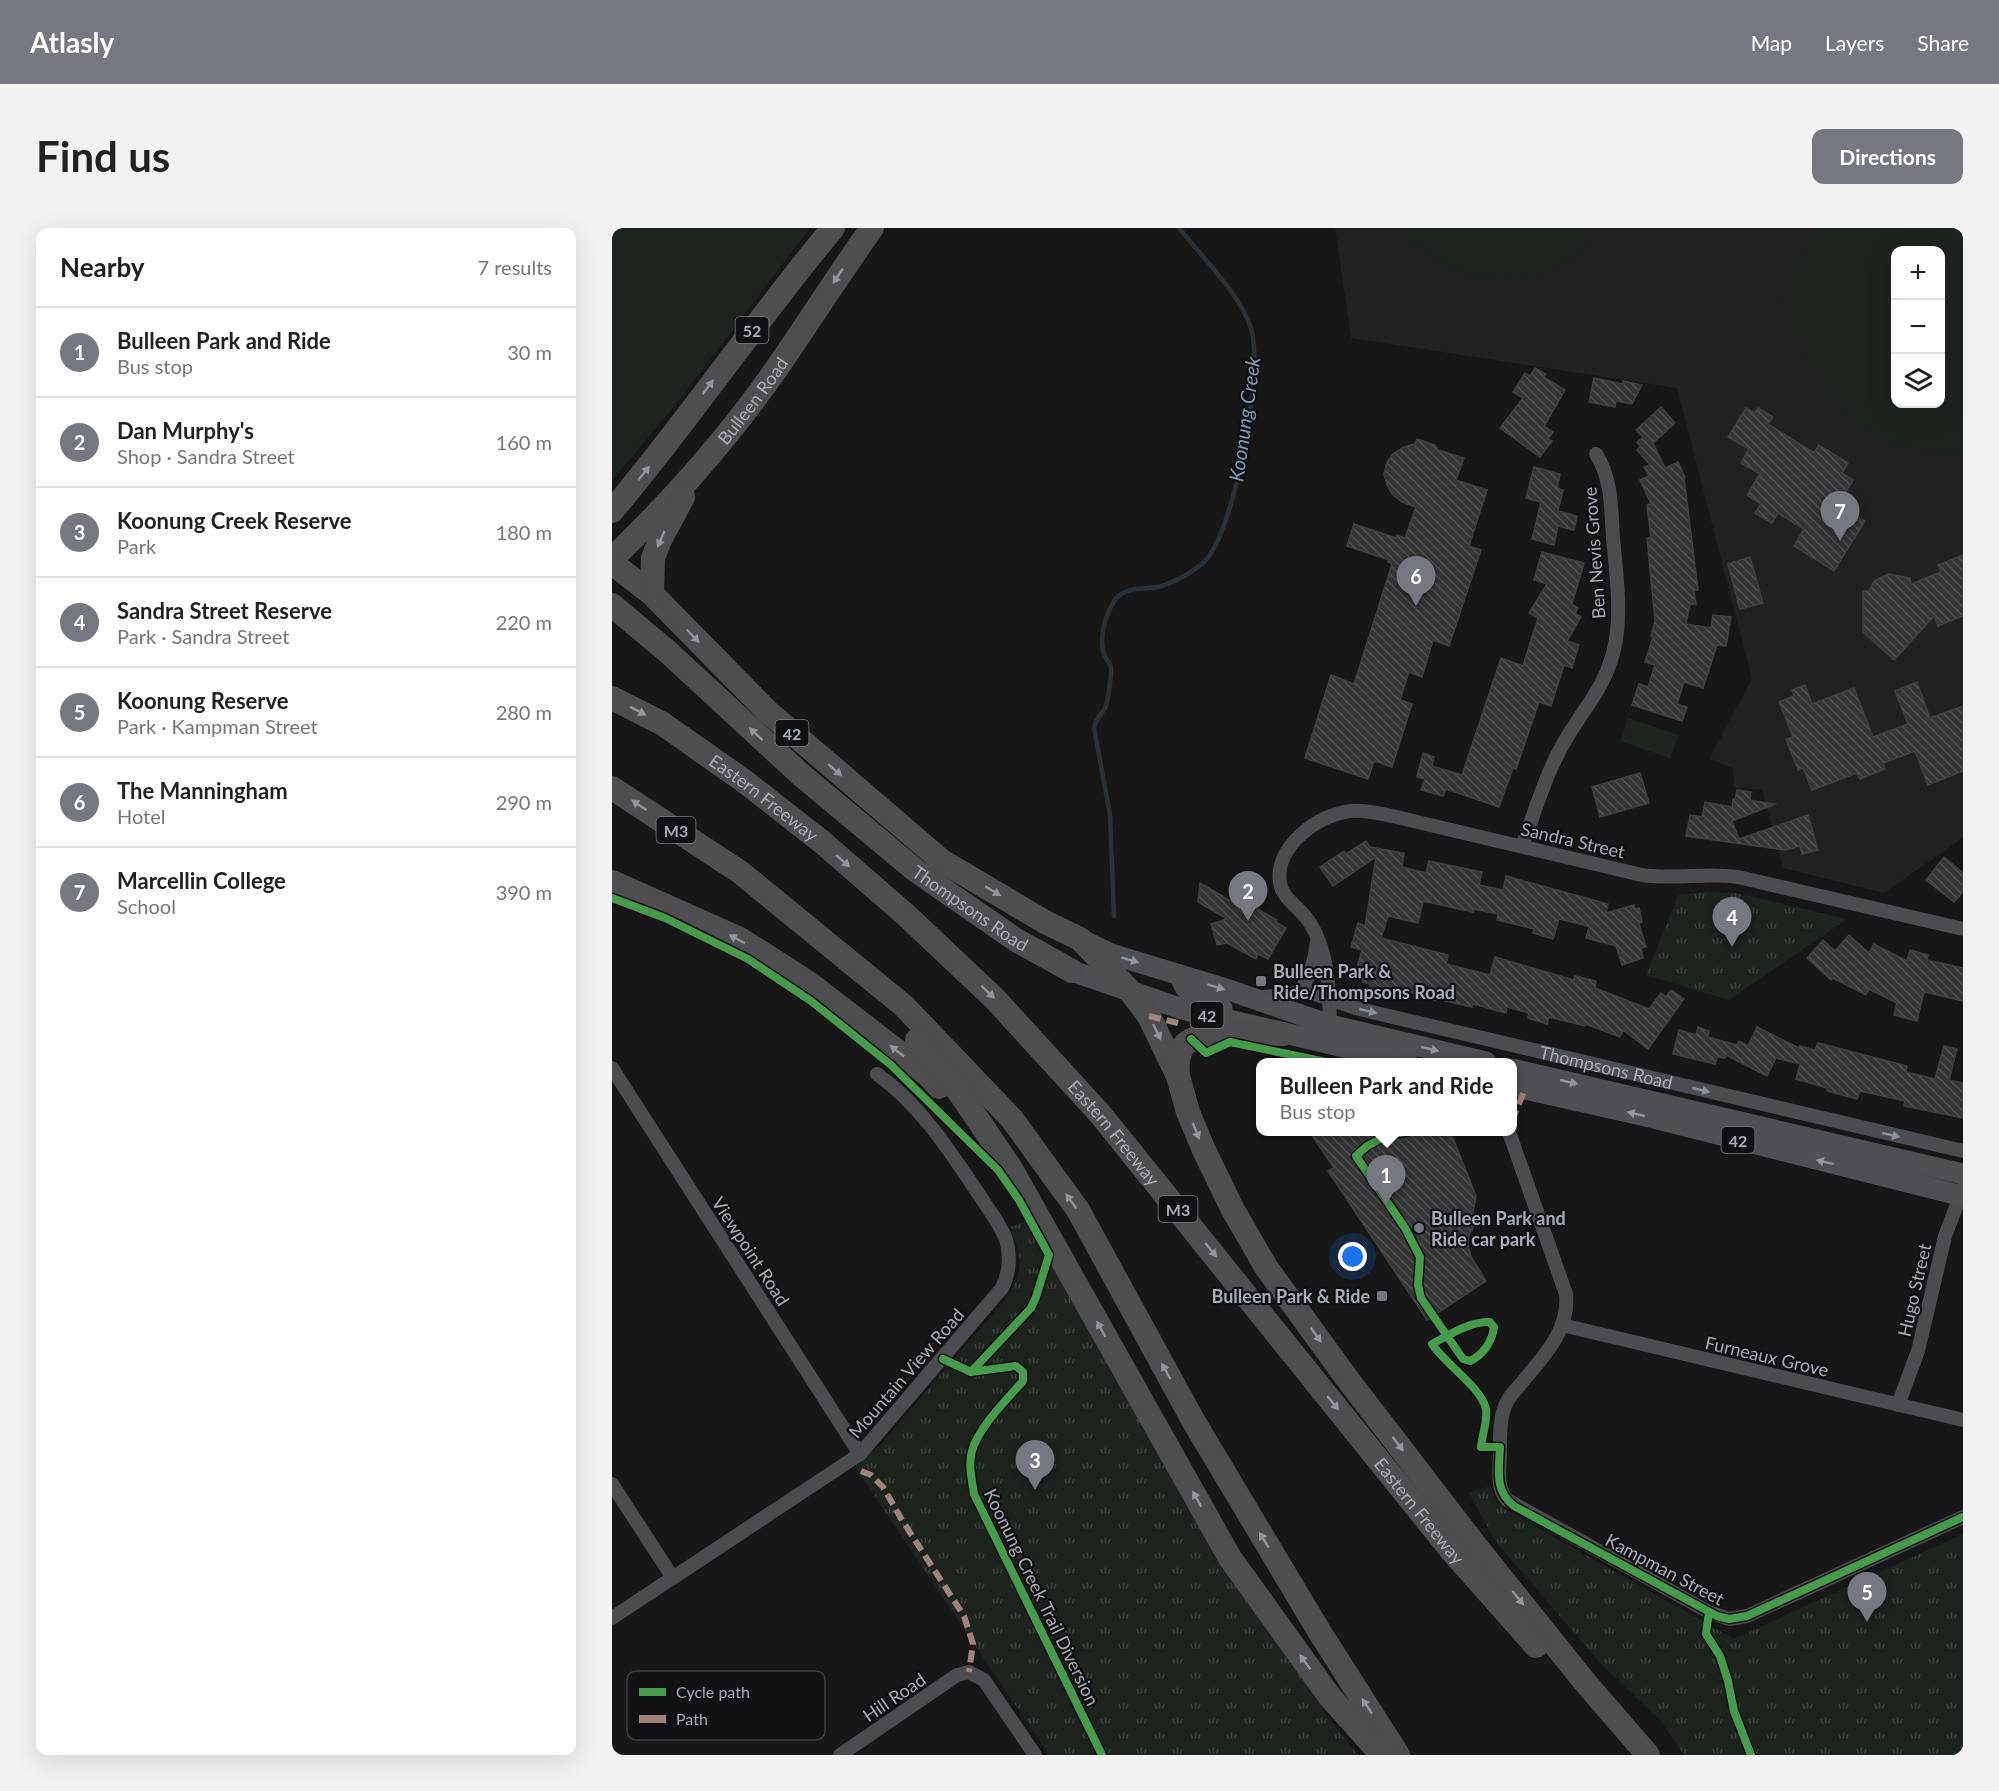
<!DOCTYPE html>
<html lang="en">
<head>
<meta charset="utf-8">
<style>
	body { margin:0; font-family:Lato,sans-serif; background:#f2f2f2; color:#202124 }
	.controls { position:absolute; right:18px; top:18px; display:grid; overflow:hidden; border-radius:12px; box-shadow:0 6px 24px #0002 }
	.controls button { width:54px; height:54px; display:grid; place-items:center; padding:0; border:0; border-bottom:2px solid #e0e0e0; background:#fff; color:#202124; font:30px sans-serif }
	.you { position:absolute; left:741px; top:1029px; width:21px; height:21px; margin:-15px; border:4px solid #fff; border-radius:50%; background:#1a73e8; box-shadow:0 0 0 9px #1a73e833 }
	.badge { display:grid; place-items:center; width:39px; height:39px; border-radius:50%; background:#757880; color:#fff; font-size:20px; font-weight:700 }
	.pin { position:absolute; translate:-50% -50px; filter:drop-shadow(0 2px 3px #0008) }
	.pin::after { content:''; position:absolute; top:32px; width:21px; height:18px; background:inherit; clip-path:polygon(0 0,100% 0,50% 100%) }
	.popup { position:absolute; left:644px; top:830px; width:261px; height:78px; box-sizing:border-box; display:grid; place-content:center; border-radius:12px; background:#fff; filter:drop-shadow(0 2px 4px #0005); font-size:20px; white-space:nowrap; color:#757577 }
	.popup b { font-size:22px; color:#202124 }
	.popup::after { content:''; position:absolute; left:50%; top:100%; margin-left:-12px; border:12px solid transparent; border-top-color:#fff }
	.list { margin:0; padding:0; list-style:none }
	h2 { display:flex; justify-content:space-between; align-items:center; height:78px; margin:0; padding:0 24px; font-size:26px }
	h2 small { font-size:20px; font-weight:400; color:#757577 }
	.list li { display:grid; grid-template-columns:39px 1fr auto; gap:18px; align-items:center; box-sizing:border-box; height:90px; padding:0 24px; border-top:2px solid #e0e0e0 }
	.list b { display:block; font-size:22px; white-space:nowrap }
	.list p { margin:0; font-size:20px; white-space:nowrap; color:#757577 }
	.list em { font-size:20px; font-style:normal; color:#757577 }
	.icon { flex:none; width:33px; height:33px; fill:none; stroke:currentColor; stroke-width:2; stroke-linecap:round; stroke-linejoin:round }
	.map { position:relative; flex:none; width:1351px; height:1527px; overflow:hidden; border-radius:12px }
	header { display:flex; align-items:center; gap:36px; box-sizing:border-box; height:84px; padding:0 30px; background:#757880; color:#fff }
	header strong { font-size:28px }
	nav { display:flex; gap:33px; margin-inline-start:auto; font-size:21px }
	.intro { display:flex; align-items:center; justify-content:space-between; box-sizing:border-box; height:144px; padding:0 36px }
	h1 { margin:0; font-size:42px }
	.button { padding:15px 27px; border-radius:12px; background:#757880; color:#fff; font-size:21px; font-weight:700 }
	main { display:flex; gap:36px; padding:0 36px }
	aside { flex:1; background:#fff; border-radius:12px; box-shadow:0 6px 24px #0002 }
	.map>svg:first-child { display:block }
	.built { fill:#212123; fill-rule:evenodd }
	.green { fill:#1d241e; fill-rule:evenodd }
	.park { fill:url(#park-tufts) }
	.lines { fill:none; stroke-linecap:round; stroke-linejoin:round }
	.stream { stroke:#2a3239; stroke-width:4.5 }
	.building { fill:url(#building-back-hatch); stroke:#3f4043; stroke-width:1.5 }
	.street { stroke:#4b4c50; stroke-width:14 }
	.primary { stroke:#4d4f52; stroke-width:21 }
	.highway { stroke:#4e4e51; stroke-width:24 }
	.quiet { stroke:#a18479; stroke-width:6; stroke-dasharray:12 6; stroke-linecap:butt }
	.cycleway-casing { stroke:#111113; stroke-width:11 }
	.cycleway { stroke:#469c4c; stroke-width:8 }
	.oneway { fill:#92959e }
	.oneway2 { fill:#91969e }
	.oneway3 { fill:#8c9099 }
	.poi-dot { fill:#757880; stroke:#111113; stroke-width:2 }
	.labels { text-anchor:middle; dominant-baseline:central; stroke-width:4.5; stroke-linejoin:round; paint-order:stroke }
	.shield { fill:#111113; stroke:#7b7e86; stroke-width:1.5 }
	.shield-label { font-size:16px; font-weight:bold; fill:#a8adb8 }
	.street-label { font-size:18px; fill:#a8adb8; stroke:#111113 }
	.poi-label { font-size:18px; font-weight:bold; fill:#a8adb8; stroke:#111113; text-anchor:start }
	.water-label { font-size:20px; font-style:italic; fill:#7f9bb3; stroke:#111113 }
	.key { fill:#111113; stroke:#3e4045; stroke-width:1.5 }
	.key-label { font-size:16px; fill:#a8adb8 }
</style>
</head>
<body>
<header>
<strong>Atlasly</strong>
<nav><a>Map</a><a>Layers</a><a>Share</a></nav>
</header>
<div class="intro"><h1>Find us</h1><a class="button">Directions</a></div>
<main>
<aside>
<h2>Nearby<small>7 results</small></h2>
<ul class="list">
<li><span class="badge">1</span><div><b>Bulleen Park and Ride</b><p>Bus stop</p></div><em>30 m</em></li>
<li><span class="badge">2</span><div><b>Dan Murphy's</b><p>Shop · Sandra Street</p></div><em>160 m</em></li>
<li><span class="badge">3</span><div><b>Koonung Creek Reserve</b><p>Park</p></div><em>180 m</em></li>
<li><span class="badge">4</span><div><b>Sandra Street Reserve</b><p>Park · Sandra Street</p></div><em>220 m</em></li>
<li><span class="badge">5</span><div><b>Koonung Reserve</b><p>Park · Kampman Street</p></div><em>280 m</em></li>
<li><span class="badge">6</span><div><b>The Manningham</b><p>Hotel</p></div><em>290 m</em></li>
<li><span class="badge">7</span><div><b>Marcellin College</b><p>School</p></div><em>390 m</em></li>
</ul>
</aside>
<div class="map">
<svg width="1351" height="1527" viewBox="0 0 1351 1527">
	<defs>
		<pattern id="park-tufts" width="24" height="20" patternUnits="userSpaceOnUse" patternTransform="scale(1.5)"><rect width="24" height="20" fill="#1d241e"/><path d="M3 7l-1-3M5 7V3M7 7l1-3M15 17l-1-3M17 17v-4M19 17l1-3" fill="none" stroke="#3b413d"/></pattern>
		<pattern id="building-back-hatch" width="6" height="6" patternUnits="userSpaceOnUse" patternTransform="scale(1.5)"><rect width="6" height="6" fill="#353536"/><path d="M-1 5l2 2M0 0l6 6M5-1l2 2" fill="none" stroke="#4f5051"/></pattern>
	</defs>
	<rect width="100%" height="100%" fill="#171717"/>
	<path class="built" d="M723,0H1351V610L1272,665L1171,640L1150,562L1122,559L1121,540L1097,531L1140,451L1065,160L739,110ZM1284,22H1328V176H1284Z"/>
	<g class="green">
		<path d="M0,0H198L66,174L0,252Z"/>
		<path d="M785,0H985L965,26L929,49L881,50L841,41L797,12Z"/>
		<path d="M1208,0H1351V226L1345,227L1277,215L1225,178L1192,128L1170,72L1188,27ZM1284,22H1328V176H1284Z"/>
		<path d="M1016,490L1067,507L1058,530L1008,513Z"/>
	</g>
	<g class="park">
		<path d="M1094,664L1124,665L1235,691L1117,772L1034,747L1066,667Z"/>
		<path d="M427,988L602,1285L713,1486L746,1527H437L243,1239L269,1216L394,1071C413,1044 410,1028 398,999Z"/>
		<path d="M879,1258C881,1269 886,1277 896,1283L1122,1411L1351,1306V1527H1072L1049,1493L988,1435L882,1311L857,1265Z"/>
	</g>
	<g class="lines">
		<path class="stream" d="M502,688L498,587L482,500C484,491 489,487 493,480C497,471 498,455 499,444C500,436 496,434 493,428C486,413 493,388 501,375C512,356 532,363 550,358C565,353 581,344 593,333C623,302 652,141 639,100C628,66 589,28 567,0"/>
	</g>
	<g class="building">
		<path d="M923,140L934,146L932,149L953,162L932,198L941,204L936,211L940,213L928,229L888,200L911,170L901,164L913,145L918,148Z"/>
		<path d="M982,150L1011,156V153L1030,157L1020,176L1004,173L1003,179L977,174Z"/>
		<path d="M1049,179L1063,195L1041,215L1053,240L1066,234L1073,249L1072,250L1086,362L1082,363L1084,376H1078L1074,396L1099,400L1101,387L1119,389L1114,418L1105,417L1091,460L1072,454L1065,476L1075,479L1070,493L1020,477L1027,456L1036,459L1043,437L1033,434L1041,409L1039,408L1043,393L1035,310H1039L1035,277L1039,276L1028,252L1037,248L1032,239L1038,237L1025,222L1028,218L1025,214L1031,209L1024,202Z"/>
		<path d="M1134,180L1143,185L1146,180L1161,189L1156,196L1202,225L1207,217L1236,235L1230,245L1241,252L1226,277L1253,293L1222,343L1182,318L1192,301L1166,285L1160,295L1143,285L1149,276L1135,267L1148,246L1129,235L1137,221L1116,209Z"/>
		<path d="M805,211L823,217L826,222L852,230L844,252L875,262L857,318L869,322L837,418L821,412L810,449L797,444L788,472L800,476L780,539L762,533L756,551L693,530L719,447L742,456L780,336L776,334L777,332L735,318L742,296L784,310L785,307L793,310L804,279L790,274L781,267L775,257L772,246L775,234L781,226L792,219L803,216Z"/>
		<path d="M922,239L948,246L945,260L951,262L946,283L965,288L962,302L946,298L942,317L920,311L929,274L914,270Z"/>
		<path d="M930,324L972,335L960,376L966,380L963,385L969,389L955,413L967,417L960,440L952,437L939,478L927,474L904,541L901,540L887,579L834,561L831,568L809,562L813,551L805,549L811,525L822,529L820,538L850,547L889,430L911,438L926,390L917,385L935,356L922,352Z"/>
		<path d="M1351,327V388L1326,398L1322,388L1282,432L1251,404V363H1257L1262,353L1276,346L1298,350L1299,356L1329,344L1326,337Z"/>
		<path d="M1138,329L1151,375L1128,381L1116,336Z"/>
		<path d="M1305,454L1318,490L1351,478V543L1316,557L1303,523L1271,535L1273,541L1248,551L1245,545L1200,562L1191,540L1186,542L1174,511L1181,509L1167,474L1182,468L1180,462L1193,457L1200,476L1242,460L1261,509L1296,496L1283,463Z"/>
		<path d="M1028,545L1037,575L988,589L980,559Z"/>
		<path d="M1125,562L1139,564L1138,572L1163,576L1120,593L1127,611L1196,587L1206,622L1190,626L1188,618L1173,622L1074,608L1078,587L1090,589L1093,574L1120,579L1121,571H1123Z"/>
		<path d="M754,613L758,619L792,625L790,639L814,645L817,633L870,644L867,657L891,662L894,648L996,676L994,685L1022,677L1023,681L1027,680L1030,694L1027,695L1034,719L1029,720L1031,730L1010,737L1004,718L974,710L977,699L972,697L947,691L941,711L921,705L922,701L885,692L886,686L862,681L861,684L811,673L806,695L776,688L769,710L836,727L834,736L878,747L883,729L962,752L963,748L984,753L983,760L1037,781L1049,765L1054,769L1059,762L1072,771L1036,821L1011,802L1008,809L974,796L973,798L937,789L935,796L916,790L917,785L895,779L894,785L861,776L860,779L825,771L824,773L812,770L813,768L770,758L768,765L757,762L758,756L750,754L752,749L743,747L750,722L739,719L746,695L753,698L764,629L721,658L708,639L732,623L734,626Z"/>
		<path d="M1332,629L1351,645V664L1342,674L1314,652Z"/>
		<path d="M588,655L617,672L624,670L630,672L665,692L664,694L674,700L656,731L646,726L644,731L615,715L605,717L599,696L615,691L586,674Z"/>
		<path d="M1237,707L1257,725L1262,716L1295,733L1298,722L1316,727L1315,732L1351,740V773L1312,764L1305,793L1282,787L1285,775L1257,761L1254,767L1221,750L1219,752L1195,730L1211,712L1223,723Z"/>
		<path d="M1086,799L1097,803L1096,809L1125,817L1127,813L1136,818L1145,799L1187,820L1188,818L1203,822L1206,815L1295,838L1294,844L1323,851L1332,818L1345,821L1337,852L1351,855V890L1292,878L1293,873L1248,863L1245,871L1215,863V860L1184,851L1188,836L1164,830L1155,848L1114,827L1113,830L1105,829L1103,836L1061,826L1067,802L1084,807Z"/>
		<path d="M697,903H836L841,910L864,968L861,984L865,992L857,1007L856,1017L859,1029L874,1053L815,1092L716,943L722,940Z"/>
	</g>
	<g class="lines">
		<g class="street">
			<path d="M910,618C923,584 933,548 951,516C973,477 996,459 1004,411C1009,378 1004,343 1001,310C999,280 1000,251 984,226"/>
			<path d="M688,764C698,748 703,733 705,714"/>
			<path id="s1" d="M646,770L688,764L703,766L747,781L1351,923"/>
			<path d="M718,797C717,762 717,725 698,695C690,681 670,671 668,655C662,619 706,586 739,583C752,582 766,585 780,588L1030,647C1062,652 1094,644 1126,649L1351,701"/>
			<path d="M0,840L248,1226"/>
			<path d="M897,904L954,1066C958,1104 929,1131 907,1158C901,1165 894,1172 892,1181C887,1195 888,1213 888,1228C887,1243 885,1260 895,1272L1097,1384L1117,1391L1135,1388L1351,1289"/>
			<path d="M950,1097L1351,1192"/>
			<path d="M1286,1177L1306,1123L1333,1008L1351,961"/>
			<path d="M0,1256L61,1350"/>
			<path d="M0,1390L248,1226L390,1060C398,1044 399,1029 394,1011C388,996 377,982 368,968C339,925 309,877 265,846"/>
			<path d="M228,1527L345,1447L357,1444L372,1452L423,1527"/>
		</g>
		<g class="primary">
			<path d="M474,714L499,726L611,760L718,797L874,834"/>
			<path d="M460,743L570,781L796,834"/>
			<path d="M569,748C573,770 592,773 610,780"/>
			<path d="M900,841L1351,946"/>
			<path d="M900,858L1038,889L1351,968"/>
		</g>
		<g class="highway">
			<path d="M0,283C77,192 144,92 221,0"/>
			<path id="s2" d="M0,331C60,273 117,209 165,140C197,94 227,46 260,0"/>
			<path d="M0,335L40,366L155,483L330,633L433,694L468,711L519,764L537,788L566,848L576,884L591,920L620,980L654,1039L737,1153L863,1317L972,1453L1036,1527"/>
			<path d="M40,366L41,330L48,312L71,269"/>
			<path id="s3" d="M0,377L56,424L188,546L303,642L404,712L460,743"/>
			<path id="s4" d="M0,470L51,496L132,553L210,614L294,687L383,771L489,887L839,1322L924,1418"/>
			<path d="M0,560L128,644L292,778L400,891L466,982L582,1194L707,1403L786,1527"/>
			<path d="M0,654L128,711L197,755L316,847L327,859"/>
			<path d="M305,812L345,861L398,939L618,1330L718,1469L770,1527"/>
			<path d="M566,848C565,838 565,829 570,820C586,797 646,806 671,806"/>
		</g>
		<g class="quiet">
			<path d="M537,788L566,795"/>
			<path d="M900,893L913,861"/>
			<path d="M249,1243L259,1247L271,1259L290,1292L352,1388L361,1416L357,1444"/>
		</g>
		<defs>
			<g id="cycleway">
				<path d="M0,670L53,690L136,731L199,773L279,837L386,942L407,972L437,1027L424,1069L419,1080L359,1144"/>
				<path d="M579,811L594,825L618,814L714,834"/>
				<path d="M793,904L776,907L755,918L744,928L793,1000L808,1029L806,1057L809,1070L851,1131L858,1133C871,1127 880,1114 882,1099L878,1094C858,1093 837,1107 820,1116C833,1136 869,1159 874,1181C876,1192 870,1207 869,1219H888C887,1241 882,1263 902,1278L1105,1388L1117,1391L1135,1388L1351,1289"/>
				<path d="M331,1131L359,1144L404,1138L411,1144V1153C395,1171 366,1200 360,1223C356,1237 360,1252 362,1266L490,1527"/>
				<path d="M1097,1384L1094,1406L1108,1428L1116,1453L1122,1483L1139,1527"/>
			</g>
		</defs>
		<use href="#cycleway" class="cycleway-casing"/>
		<use href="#cycleway" class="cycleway"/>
	</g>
	<defs><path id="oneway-solid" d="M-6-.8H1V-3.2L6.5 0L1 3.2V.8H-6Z" transform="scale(1.5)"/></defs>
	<g class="oneway">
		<use href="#oneway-solid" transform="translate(226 48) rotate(124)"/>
		<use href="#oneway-solid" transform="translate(96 159) rotate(-53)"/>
		<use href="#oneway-solid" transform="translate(32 245) rotate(-51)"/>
		<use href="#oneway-solid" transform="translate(49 311) rotate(114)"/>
		<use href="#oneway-solid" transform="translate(81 408) rotate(46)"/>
		<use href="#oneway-solid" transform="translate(26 483) rotate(27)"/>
		<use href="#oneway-solid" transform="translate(144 506) rotate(-137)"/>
		<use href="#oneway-solid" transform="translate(223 542) rotate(41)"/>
		<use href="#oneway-solid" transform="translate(27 577) rotate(-146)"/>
		<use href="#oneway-solid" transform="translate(231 633) rotate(41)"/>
		<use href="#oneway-solid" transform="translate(381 663) rotate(31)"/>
		<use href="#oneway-solid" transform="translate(125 711) rotate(-152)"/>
		<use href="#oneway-solid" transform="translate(376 764) rotate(43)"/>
		<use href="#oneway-solid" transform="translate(545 804) rotate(64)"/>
		<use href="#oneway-solid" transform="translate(285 823) rotate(-142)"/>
		<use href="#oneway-solid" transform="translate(584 903) rotate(68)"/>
		<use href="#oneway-solid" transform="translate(459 973) rotate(-126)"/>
		<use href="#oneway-solid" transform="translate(599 1022) rotate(51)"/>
		<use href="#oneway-solid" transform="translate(489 1101) rotate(-119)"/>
		<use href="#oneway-solid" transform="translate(704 1107) rotate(54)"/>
		<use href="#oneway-solid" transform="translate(554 1143) rotate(-119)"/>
		<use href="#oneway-solid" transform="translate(721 1175) rotate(51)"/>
		<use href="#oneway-solid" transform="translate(786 1216) rotate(53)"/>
		<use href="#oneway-solid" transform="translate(585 1271) rotate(-119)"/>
		<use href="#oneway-solid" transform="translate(652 1312) rotate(-121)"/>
		<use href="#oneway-solid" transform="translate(906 1370) rotate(51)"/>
		<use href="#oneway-solid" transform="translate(693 1434) rotate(-126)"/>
		<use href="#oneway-solid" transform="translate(755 1478) rotate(-123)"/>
	</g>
	<g class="oneway2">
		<use href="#oneway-solid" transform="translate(518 732) rotate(17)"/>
		<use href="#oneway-solid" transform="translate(604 759) rotate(17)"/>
		<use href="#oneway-solid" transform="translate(818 821) rotate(14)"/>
		<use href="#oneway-solid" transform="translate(957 854) rotate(13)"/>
		<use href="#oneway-solid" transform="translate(1024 886) rotate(-167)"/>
		<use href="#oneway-solid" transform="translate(1213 934) rotate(-166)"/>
	</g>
	<g class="oneway3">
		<use href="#oneway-solid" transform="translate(756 783) rotate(13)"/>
		<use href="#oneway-solid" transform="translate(1089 862) rotate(13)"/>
		<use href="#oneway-solid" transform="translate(1279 907) rotate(13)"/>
	</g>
	<g class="poi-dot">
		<rect x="643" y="747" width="12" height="12" rx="3"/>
		<circle cx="807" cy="1000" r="6"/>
		<rect x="764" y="1062" width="12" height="12" rx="3"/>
	</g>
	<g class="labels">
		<g class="shield">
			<rect x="123.5" y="89" width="33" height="26" rx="4.5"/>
			<rect x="163.5" y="492" width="33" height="26" rx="4.5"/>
			<rect x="44.5" y="589" width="39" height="26" rx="4.5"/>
			<rect x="578.5" y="774" width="33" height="26" rx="4.5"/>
			<rect x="1109.5" y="899" width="33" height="26" rx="4.5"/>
			<rect x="546.5" y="968" width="39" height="26" rx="4.5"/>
		</g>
		<g class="shield-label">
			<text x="140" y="102">52</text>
			<text x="180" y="505">42</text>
			<text x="64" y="602">M3</text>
			<text x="595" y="787">42</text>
			<text x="1126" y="912">42</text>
			<text x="566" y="981">M3</text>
		</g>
		<g class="street-label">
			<text stroke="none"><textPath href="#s2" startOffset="212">Bulleen Road</textPath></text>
			<text transform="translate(982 325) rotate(-94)">Ben Nevis Grove</text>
			<text stroke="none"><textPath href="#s4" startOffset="182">Eastern Freeway</textPath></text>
			<text transform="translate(961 612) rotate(13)">Sandra Street</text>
			<text stroke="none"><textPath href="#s3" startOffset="470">Thompsons Road</textPath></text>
			<text stroke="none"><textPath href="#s1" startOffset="358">Thompsons Road</textPath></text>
			<text stroke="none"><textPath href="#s4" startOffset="668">Eastern Freeway</textPath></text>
			<text transform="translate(139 1023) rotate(57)">Viewpoint Road</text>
			<text transform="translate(1302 1062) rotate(-77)">Hugo Street</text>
			<text transform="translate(1155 1128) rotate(13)">Furneaux Grove</text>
			<text transform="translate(294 1145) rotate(-49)">Mountain View Road</text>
			<text stroke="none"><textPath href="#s4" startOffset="1154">Eastern Freeway</textPath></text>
			<text transform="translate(1053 1341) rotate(28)">Kampman Street</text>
			<text transform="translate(430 1369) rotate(64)">Koonung Creek Trail Diversion</text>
			<text transform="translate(282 1469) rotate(-34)">Hill Road</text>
		</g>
		<g class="poi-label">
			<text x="661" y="743">Bulleen Park &amp;<tspan x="661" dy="21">Ride/Thompsons Road</tspan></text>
			<text x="819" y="990">Bulleen Park and<tspan x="819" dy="21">Ride car park</tspan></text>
			<text x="758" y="1068" text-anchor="end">Bulleen Park &amp; Ride</text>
		</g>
		<g class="water-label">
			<text transform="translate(632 191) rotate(-82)">Koonung Creek</text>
		</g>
	</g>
	<rect x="15" y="1443" width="198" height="69" rx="9" class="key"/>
	<rect x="27" y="1460" width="27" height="8" fill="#469c4c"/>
	<rect x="27" y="1487" width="27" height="8" fill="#a18479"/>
	<g class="key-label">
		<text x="64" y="1470">Cycle path</text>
		<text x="64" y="1497">Path</text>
	</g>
</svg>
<div class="controls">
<button>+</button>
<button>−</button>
<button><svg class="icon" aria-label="layers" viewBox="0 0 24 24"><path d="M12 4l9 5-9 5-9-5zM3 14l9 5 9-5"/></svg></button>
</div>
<div class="you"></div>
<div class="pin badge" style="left:774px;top:977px">1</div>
<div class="popup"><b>Bulleen Park and Ride</b>Bus stop</div>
<div class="pin badge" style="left:636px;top:693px">2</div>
<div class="pin badge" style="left:423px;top:1262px">3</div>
<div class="pin badge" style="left:1120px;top:719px">4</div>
<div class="pin badge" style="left:1255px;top:1394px">5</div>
<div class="pin badge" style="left:804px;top:378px">6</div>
<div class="pin badge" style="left:1228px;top:313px">7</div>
</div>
</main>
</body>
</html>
